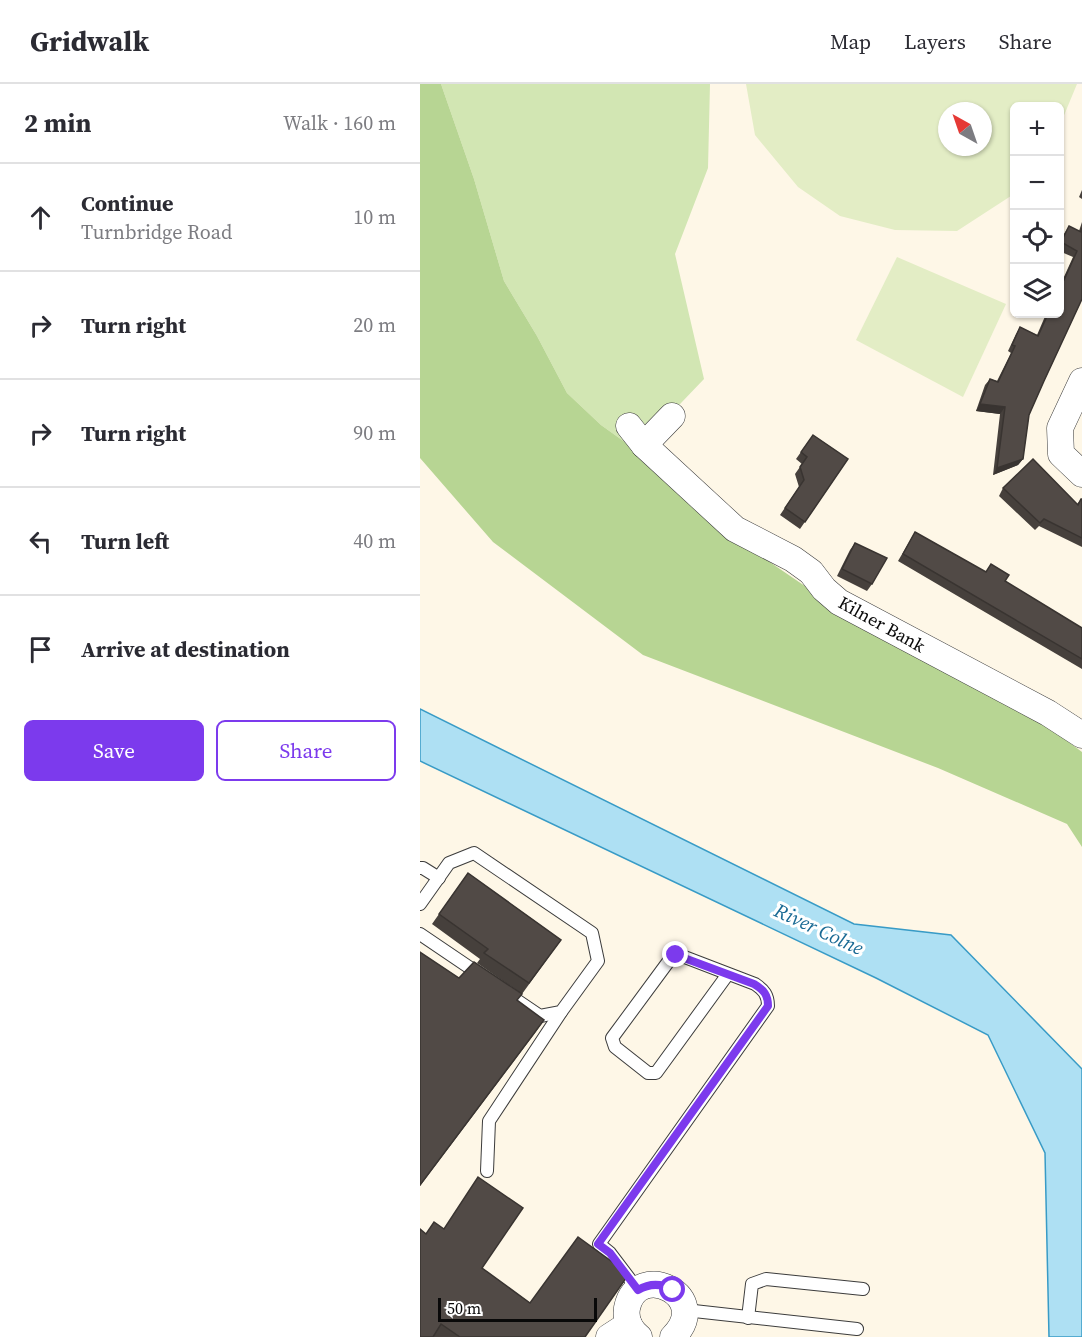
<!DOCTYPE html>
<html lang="en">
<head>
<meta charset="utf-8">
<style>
	body { margin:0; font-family:"Source Serif 4",serif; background:#f7f7f7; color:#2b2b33 }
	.controls { position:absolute; right:18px; top:18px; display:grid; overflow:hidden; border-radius:9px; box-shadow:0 2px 4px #0004 }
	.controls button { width:54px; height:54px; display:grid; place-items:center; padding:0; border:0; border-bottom:2px solid #e1e1e2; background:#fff; color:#2b2b33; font:30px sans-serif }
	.compass { position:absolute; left:518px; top:18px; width:54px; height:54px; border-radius:50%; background:#fff; box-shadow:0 2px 4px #0004; rotate:320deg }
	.scale { position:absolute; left:18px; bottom:15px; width:159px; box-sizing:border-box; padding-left:6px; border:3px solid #090909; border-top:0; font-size:16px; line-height:21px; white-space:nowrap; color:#090909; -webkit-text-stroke:4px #fff; paint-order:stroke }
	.stop { position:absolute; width:18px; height:18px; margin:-14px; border:4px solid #7c3aed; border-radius:50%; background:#fff }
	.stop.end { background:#7c3aed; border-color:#fff; box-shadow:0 2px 6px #0008 }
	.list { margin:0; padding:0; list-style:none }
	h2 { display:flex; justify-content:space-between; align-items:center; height:78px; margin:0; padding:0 24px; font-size:26px }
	h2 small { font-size:20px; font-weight:400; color:#7c7c81 }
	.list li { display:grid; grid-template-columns:39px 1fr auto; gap:18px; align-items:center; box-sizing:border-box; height:108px; padding:0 24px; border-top:2px solid #e1e1e2 }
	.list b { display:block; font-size:22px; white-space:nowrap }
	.list p { margin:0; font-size:20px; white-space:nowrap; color:#7c7c81 }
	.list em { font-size:20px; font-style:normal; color:#7c7c81 }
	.actions { display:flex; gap:12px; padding:18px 24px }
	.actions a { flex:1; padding:14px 0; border:2px solid #7c3aed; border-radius:9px; text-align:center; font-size:21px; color:#7c3aed }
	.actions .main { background:#7c3aed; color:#fff }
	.icon { flex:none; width:33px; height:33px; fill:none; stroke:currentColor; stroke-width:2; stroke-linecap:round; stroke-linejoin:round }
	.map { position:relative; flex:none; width:662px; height:1253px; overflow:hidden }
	header { display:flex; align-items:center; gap:36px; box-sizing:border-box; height:84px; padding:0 30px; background:#fff; border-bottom:2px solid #e1e1e2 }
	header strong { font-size:28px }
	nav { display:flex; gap:33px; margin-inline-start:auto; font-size:21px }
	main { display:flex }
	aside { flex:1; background:#fff }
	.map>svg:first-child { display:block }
	.green { fill:#d2e6b3 }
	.forest { fill:#b7d593 }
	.pitch { fill:#e3edc5; fill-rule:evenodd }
	.water { fill:#aee0f3; stroke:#389bc6; stroke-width:1.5 }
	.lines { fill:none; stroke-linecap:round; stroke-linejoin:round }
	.lane-casing { stroke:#3c3c3c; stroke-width:14 }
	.street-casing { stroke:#3c3c3c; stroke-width:27 }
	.lane { stroke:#fff; stroke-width:12 }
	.street { stroke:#fff; stroke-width:26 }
	.wall { fill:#46403c }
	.shaded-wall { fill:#393431 }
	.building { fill:#514a46; stroke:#393431; stroke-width:1.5 }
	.route { stroke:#7c3aed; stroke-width:8 }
	.labels { text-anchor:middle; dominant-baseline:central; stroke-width:6; stroke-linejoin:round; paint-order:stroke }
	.street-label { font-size:18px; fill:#090909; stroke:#fff }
	.water-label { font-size:20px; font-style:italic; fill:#1a6a94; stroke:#fff }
</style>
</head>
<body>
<header>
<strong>Gridwalk</strong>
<nav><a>Map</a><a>Layers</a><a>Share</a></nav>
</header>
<main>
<aside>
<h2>2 min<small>Walk · 160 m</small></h2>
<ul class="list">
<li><svg class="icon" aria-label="ahead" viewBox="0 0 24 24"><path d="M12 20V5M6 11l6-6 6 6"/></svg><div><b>Continue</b><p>Turnbridge Road</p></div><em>10 m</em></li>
<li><svg class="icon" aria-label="right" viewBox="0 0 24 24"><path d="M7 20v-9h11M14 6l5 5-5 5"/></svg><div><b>Turn right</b></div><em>20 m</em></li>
<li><svg class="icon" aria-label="right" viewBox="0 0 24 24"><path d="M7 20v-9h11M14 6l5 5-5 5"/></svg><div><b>Turn right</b></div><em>90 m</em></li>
<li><svg class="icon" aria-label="left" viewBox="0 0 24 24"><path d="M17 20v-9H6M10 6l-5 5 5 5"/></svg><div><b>Turn left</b></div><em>40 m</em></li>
<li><svg class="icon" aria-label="arrive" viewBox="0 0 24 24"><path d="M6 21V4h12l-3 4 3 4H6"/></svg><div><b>Arrive at destination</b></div></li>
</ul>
<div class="actions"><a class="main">Save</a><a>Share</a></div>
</aside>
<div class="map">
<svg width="662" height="1253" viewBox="0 0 662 1253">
	<rect width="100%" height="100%" fill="#fef7e7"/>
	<path class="green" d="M21,0H290L288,84L255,170L284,295L216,366L181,341L147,309L117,252L84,197L54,95Z"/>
	<path class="forest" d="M0,0H21L54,95L84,197L117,252L147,309L181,341L216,366L310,451L420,526L626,641L662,668V763L647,740L518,684L223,571L73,458L0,374Z"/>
	<g class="pitch">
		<path d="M326,0H657L640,41V22H594V110L537,147L475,146L420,132L378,103L335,51ZM527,27H563V63H527Z"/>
		<path d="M477,173L586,220L543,313L436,256Z"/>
	</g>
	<path class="water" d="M0,625L434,840L531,851L662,985V1253H629L625,1069L568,951L456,894L0,677Z"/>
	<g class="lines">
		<defs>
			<g id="lane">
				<path d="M0,784H3L19,794"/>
				<path d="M0,820L29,779L54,769L172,849L178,877L141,928L120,932L89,911"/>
				<path d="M0,850L62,892"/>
				<path d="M67,1087L69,1037L141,928"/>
				<path d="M218,1206L190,1169L179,1160L348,922C348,911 344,906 335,900L262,872L256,871L251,874L192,954L195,963L228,989H236L308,890"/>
				<path d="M265,1226L437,1245"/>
				<path d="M328,1234L332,1200L346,1195L443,1205"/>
			</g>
			<g id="street">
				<path d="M662,297L640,344L641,370L662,390"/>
				<path d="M209,342L224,361L315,445L373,475L391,488L404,505L419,518L628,629L662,651"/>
				<path d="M224,361L252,332"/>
				<path d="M189,1253L209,1240"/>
				<path d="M219,1253C210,1246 205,1236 207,1224C217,1175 294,1212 253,1253"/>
			</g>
		</defs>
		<use href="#lane" class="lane-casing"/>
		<use href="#street" class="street-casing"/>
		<use href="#lane" class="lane"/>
		<use href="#street" class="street"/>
	</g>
	<g class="wall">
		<path d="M662,106V115L659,113Z"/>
		<path d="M662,138V215L624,297L609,331L603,375L598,381L573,391L580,330L556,327L565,301L570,295L577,297L591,269L588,267L596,250L600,243L617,251L626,230H639L643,195L653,173L639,167V158L649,142L659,147Z"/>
		<path d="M393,351L428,375L380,445L360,431L379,403L375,390L382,380L376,375Z"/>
		<path d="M583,404L657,420L661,415H662V463L619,442L615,446L579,412Z"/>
		<path d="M495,448L566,488L571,480L585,497L662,544V585L478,477Z"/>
		<path d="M435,459L452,500L447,507L417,492L430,466Z"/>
		<path d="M48,789L141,856L102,910L57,879L60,875L12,840Z"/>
		<path d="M6,1150L62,1184L110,1219L165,1253H0Z"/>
	</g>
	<g class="shaded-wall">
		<path d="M560,320L585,323L580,330L556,327Z"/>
		<path d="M603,375L598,381L573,391L577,384Z"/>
		<path d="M124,936L115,949L0,1102V1101Z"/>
	</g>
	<g class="building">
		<path d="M649,142L661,148L662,144V215L624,297L609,331L603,375L577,384L585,323L560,320L570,295L578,298L595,262L592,261L600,243L618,252L628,230H639V193L644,196L657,167L641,158Z"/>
		<path d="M393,351L428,375L385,438L365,424L384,396L380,383L387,373L381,368Z"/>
		<path d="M613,375L658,421L661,415H662V454L624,435L620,439L583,404Z"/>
		<path d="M495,448L566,488L571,480L589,491L585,497L662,544V575L483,470Z"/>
		<path d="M435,459L467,474L452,500L422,485Z"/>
		<path d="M48,789L141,856L109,899L64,869L68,865L19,830Z"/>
		<path d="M0,868L39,894L54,878L102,910L97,916L124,936L0,1101Z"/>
		<path d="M58,1093L103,1124L62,1184L110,1219L158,1153L209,1190L165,1253H40L21,1240L13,1253H0V1145L6,1150L14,1138L24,1145Z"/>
	</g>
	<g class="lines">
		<path class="route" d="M253,1206C241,1199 230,1199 218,1206L190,1169L178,1160L348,922C348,911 344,906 334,900L256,871"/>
	</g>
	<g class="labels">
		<g class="street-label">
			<text transform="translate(462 540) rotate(29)">Kilner Bank</text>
		</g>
		<g class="water-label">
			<text transform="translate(399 845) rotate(25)">River Colne</text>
		</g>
	</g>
</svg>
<div class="controls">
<button>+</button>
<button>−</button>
<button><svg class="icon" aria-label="locate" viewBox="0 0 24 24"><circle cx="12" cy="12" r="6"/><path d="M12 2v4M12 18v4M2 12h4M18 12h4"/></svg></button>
<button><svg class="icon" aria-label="layers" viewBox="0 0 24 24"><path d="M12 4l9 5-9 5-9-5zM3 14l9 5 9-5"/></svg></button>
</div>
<svg class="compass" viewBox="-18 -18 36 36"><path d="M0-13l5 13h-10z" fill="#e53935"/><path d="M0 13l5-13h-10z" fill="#7c7c81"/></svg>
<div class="scale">50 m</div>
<div class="stop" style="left:253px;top:1206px"></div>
<div class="stop end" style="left:256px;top:871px"></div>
</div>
</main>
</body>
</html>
